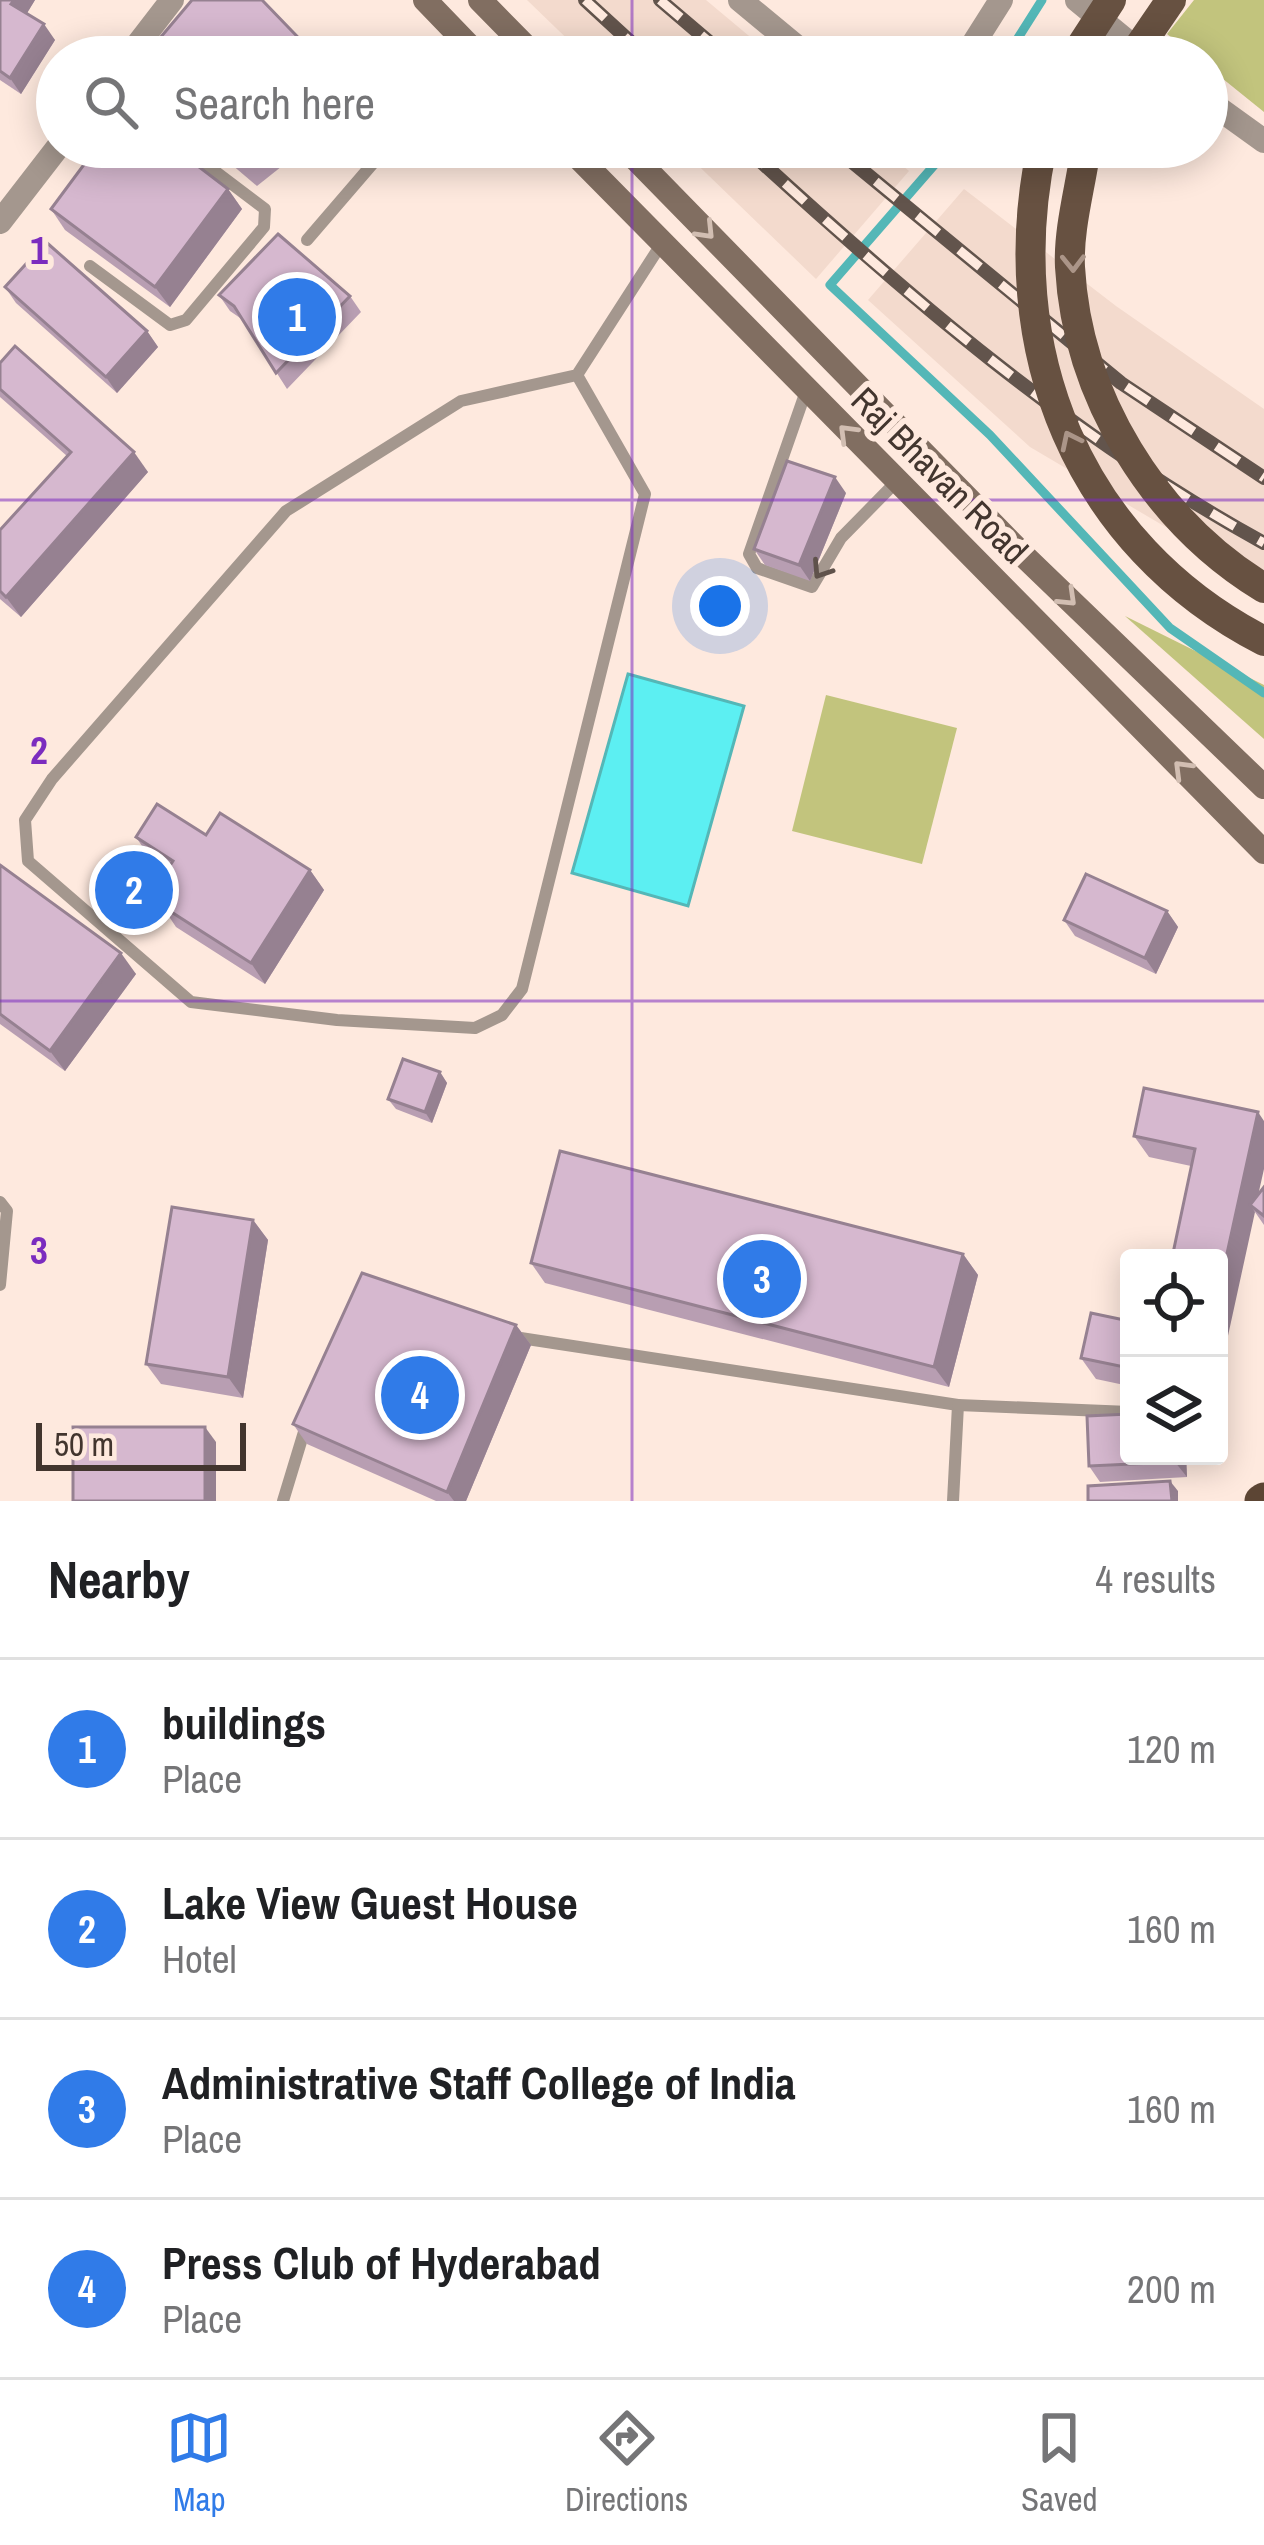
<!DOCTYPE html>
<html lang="en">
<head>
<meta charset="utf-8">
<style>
	body { margin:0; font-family:"Archivo Narrow",sans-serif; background:#f2f2f2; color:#202124 }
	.controls { position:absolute; right:36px; bottom:36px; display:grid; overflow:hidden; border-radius:12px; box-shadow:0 6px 30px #0003 }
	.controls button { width:108px; height:108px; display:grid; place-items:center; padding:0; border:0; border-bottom:3px solid #e0e0e0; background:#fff; color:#202124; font:60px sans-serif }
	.scale { position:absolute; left:36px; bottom:30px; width:210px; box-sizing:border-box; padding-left:12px; border:6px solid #42352e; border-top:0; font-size:33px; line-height:42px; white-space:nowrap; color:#42352e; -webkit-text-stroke:9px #fee9de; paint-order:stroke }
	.you { position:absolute; left:720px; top:606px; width:42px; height:42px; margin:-30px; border:9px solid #fff; border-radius:50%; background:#1a73e8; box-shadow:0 0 0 18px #1a73e833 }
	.badge { display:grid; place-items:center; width:78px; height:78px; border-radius:50%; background:#307be8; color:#fff; font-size:39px; font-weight:700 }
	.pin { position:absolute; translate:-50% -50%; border:6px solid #fff; box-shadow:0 3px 12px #0006 }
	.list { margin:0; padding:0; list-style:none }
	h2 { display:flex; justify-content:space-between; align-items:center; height:156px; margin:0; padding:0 48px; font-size:51px }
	h2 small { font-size:39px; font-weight:400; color:#757577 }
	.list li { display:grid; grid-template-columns:78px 1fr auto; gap:36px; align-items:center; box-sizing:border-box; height:180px; padding:0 48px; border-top:3px solid #e0e0e0 }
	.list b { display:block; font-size:45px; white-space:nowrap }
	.list p { margin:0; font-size:39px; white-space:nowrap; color:#757577 }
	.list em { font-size:39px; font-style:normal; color:#757577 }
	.icon { flex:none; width:66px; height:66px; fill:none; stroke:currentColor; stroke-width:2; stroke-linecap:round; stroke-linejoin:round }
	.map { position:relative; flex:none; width:1264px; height:1501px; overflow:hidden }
	.search { position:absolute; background:#fff; box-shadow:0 6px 30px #0003; left:36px; right:36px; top:36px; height:132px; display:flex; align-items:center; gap:30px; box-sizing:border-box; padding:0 42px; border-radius:66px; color:#757577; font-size:45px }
	.sheet { height:876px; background:#fff }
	nav { display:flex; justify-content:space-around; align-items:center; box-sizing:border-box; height:168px; border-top:3px solid #e0e0e0; background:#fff; font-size:33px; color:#757577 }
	nav a { display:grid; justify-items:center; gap:6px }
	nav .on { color:#307be8 }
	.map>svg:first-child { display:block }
	.built { fill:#f3dacd }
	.green { fill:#c2c47d }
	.water { fill:#5ceff2; stroke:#54b7b7; stroke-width:3 }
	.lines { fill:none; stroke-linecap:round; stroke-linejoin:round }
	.stream { stroke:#54b7b7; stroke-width:9 }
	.service { stroke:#a4978e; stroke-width:12 }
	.minor { stroke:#a4978e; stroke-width:24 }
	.tertiary { stroke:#a4978e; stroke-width:24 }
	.secondary { stroke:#816e61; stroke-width:24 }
	.trunk { stroke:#5c4534; stroke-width:33 }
	.rail-casing { stroke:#62544c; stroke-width:14 }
	.rail { stroke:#fee9de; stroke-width:9; stroke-dasharray:27; stroke-linecap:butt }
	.primary-bridge { stroke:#675141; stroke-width:30 }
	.wall { fill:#b89eb2 }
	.shaded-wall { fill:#968191 }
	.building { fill:#d6b8cf; stroke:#968191; stroke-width:3 }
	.oneway { stroke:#d2beb2 }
	.oneway2 { stroke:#ab9588 }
	.oneway3 { stroke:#5f524b }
	.grid { fill:none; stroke:#7b2cbf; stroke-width:3; stroke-opacity:0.55 }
	.labels { text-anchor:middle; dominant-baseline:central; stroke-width:12; stroke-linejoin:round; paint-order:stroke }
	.street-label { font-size:36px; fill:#42352e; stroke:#fee9de }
	.grid-label { font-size:39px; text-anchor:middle; font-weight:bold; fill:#7b2cbf; stroke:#fee9de; stroke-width:12; stroke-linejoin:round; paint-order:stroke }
</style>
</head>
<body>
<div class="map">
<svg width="1264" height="1501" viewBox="0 0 1264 1501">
	<rect width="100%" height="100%" fill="#fee9de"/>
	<g class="built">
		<path d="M527,0H706L774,57H586Z"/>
		<path d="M679,147H881L909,171L816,279Z"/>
		<path d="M964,189L1116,306L1264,409V585L1030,447L868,300Z"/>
	</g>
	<g class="green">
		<path d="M1194,0H1264V112L1207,66V57H1195L1167,34Z"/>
		<path d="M1125,616L1264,685V739Z"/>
		<path d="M826,695L957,728L922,864L792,831Z"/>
	</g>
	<path class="water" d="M628,674L744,706L688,906L572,873Z"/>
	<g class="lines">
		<g class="stream">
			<path d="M1006,57L1042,0"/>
			<path d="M950,147L830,285L990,435L1170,628L1264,693"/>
		</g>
		<g class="service">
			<path d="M307,240L387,147"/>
			<path d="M90,266L170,325L186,320L264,227L265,209L183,147"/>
			<path d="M577,375L645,494L522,989L502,1015L475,1028L337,1020L191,1002L28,861L25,820L52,779L286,511L461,401L577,375L662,243"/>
			<path d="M806,391L749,554L757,568L812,587L841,538L896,482"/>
			<path d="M0,1202L7,1211L0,1285"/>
			<path d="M514,1337L958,1405L953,1501"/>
			<path d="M958,1405L1129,1412"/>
			<path d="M283,1501L307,1422"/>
		</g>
		<g class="minor">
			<path d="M740,0L809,57"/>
			<path d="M1077,0L1146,57"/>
			<path d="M965,57L1001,0"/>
			<path d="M1207,100L1264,141"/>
		</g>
		<g class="tertiary">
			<path d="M128,57L172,0"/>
			<path d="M0,222L58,147"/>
		</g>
		<g class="secondary">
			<path d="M425,0L480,57"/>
			<path d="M480,0L536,57"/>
			<path d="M568,147L1264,852"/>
			<path d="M624,147L1025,557L1264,787"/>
		</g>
		<path class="trunk" d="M1261,1501L1264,1499"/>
		<defs>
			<g id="rail">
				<path d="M585,0L647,57"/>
				<path d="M660,0L727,57"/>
				<path d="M745,147C906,295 1072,438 1264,543"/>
				<path d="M834,147L1121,383L1264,478"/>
			</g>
		</defs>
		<use href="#rail" class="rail-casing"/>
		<use href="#rail" class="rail"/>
		<g class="primary-bridge">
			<path d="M1074,57L1111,0"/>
			<path d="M1132,57L1171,0"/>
			<path d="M1042,147C999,348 1077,545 1264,641"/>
			<path d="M1086,147C1081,185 1068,229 1070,267C1077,396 1154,521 1264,588"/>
		</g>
	</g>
	<g class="wall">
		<path d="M0,0H35L26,14L55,40L21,94L0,80Z"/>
		<path d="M211,147H306L257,186Z"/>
		<path d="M228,189L242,209L170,307L65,230L51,209Z"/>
		<path d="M5,287L147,331L158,347L117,393L16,303Z"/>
		<path d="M219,295L350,296L361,312L287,389L243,320L230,311Z"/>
		<path d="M0,363L148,472L21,617L0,599V530L67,456L0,397Z"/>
		<path d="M846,493L810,581L765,565L754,549Z"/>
		<path d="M206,835L310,870L324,890L265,984L176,927L162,906L170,892L161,879L168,869L150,858L136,837Z"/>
		<path d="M0,865L136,974L65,1071L0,1024Z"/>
		<path d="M1167,911L1178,927L1156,974L1075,936L1064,920Z"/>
		<path d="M440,1072L447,1083L432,1123L396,1109L388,1099Z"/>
		<path d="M1144,1088L1259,1194L1264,1187V1225L1255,1212L1191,1166L1149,1157L1134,1136Z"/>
		<path d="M253,1220L268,1240L243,1398L161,1384L146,1364Z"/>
		<path d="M963,1254L978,1275L949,1387L545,1283L531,1263Z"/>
		<path d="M1129,1321V1386L1096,1379L1081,1358Z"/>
		<path d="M516,1325L531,1345L466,1501H436L307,1444L293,1424Z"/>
		<path d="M1186,1456L1187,1477L1100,1482L1089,1466Z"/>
	</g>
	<g class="shaded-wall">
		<path d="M14,0H35L23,20L11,4Z"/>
		<path d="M44,24L55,40L21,94L10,78Z"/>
		<path d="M228,189L242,209L170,307L155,287Z"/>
		<path d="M147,331L158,347L117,393L106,377Z"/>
		<path d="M134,452L148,472L21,617L6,597Z"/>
		<path d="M835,477L846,493L810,581L799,565Z"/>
		<path d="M310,870L324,890L265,984L251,963Z"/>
		<path d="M1167,911L1178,927L1156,974L1145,958Z"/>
		<path d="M121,953L136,974L65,1071L50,1051Z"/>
		<path d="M440,1072L447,1083L432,1123L425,1112Z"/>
		<path d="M1258,1112L1264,1121V1169L1255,1209L1250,1205L1255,1212L1219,1377V1290Z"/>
		<path d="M253,1220L268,1240L243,1398L228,1377Z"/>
		<path d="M963,1254L978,1275L949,1387L934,1367Z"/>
		<path d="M516,1325L531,1345L466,1501H454L447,1492Z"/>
		<path d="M205,1427L216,1442V1501H205Z"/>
		<path d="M1175,1456H1186L1187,1477L1175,1462Z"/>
		<path d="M1170,1481L1178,1491V1501H1172Z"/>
	</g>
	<g class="building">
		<path d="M0,0H14L11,4L44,24L10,78L0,71Z"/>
		<path d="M192,0H262L317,57H144Z"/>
		<path d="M97,147H173L228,189L155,287L51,209Z"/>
		<path d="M221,147H266L242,165Z"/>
		<path d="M278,234L350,296L276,373L234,306L219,295Z"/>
		<path d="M46,242L147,331L106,377L5,287Z"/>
		<path d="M15,346L134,452L6,597L0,591V530L71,452L0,389V363Z"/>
		<path d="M787,461L835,477L799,565L754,549Z"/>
		<path d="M157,804L206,835L220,813L310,870L251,963L162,906L174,887L161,879L173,861L136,837Z"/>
		<path d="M0,865L121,953L50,1051L0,1014Z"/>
		<path d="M1086,874L1167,911L1145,958L1064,920Z"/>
		<path d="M403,1059L440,1072L425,1112L388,1099Z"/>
		<path d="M1144,1088L1258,1112L1219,1290V1258H1172L1195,1149L1134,1136Z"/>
		<path d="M560,1151L963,1254L934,1367L531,1263Z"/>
		<path d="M1264,1187V1216L1250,1205Z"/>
		<path d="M172,1207L253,1220L228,1377L146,1364Z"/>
		<path d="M362,1273L516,1325L447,1492L293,1424Z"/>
		<path d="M1091,1313L1129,1321V1368L1081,1358Z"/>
		<path d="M1129,1414V1456H1175V1462L1089,1466L1087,1416Z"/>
		<rect x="73" y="1427" width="132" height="74"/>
		<path d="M1170,1481L1172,1501H1088V1486Z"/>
	</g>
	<defs><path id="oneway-chevron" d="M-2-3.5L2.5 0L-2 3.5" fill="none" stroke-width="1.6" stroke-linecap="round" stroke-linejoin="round" transform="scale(3)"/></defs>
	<g class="oneway">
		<use href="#oneway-chevron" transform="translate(706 231) rotate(46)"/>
		<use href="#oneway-chevron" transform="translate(847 433) rotate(-135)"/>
		<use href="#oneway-chevron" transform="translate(1068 598) rotate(44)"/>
		<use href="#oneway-chevron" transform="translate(1182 769) rotate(-135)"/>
	</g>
	<g class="oneway2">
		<use href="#oneway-chevron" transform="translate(1073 263) rotate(89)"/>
		<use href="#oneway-chevron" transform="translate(1070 440) rotate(-116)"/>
	</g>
	<use class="oneway3" href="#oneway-chevron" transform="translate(821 570) rotate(123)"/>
	<path class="grid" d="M632,0V57M632,147V1501M0,500H1264M0,1001H1264"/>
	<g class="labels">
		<g class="street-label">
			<text transform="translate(940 475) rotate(45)">Raj Bhavan Road</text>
		</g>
	</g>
	<g class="grid-label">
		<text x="39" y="264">1</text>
		<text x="39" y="764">2</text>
		<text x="39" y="1264">3</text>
	</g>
</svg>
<div class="controls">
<button><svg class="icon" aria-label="locate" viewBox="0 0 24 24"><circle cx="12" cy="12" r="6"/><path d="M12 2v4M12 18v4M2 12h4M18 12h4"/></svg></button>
<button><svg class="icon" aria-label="layers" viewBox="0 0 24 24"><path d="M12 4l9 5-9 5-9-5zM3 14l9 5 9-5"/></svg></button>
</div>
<div class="scale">50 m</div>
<div class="you"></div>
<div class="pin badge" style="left:297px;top:317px">1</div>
<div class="pin badge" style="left:134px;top:890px">2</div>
<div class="pin badge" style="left:762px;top:1279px">3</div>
<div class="pin badge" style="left:420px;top:1395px">4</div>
<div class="search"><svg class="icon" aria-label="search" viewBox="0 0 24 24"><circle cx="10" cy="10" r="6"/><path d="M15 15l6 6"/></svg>Search here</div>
</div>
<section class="sheet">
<h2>Nearby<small>4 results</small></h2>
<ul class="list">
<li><span class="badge">1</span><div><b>buildings</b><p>Place</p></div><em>120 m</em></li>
<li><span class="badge">2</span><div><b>Lake View Guest House</b><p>Hotel</p></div><em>160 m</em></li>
<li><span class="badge">3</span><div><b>Administrative Staff College of India</b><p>Place</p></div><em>160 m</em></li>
<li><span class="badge">4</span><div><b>Press Club of Hyderabad</b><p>Place</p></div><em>200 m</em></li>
</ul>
</section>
<nav>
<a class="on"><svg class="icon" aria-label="map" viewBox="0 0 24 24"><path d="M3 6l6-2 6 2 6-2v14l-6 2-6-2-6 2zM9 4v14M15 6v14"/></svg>Map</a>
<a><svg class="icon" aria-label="directions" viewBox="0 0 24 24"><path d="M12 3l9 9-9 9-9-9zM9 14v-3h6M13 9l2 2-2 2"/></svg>Directions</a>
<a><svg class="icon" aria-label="saved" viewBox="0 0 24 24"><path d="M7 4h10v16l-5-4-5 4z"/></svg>Saved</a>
</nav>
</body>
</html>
